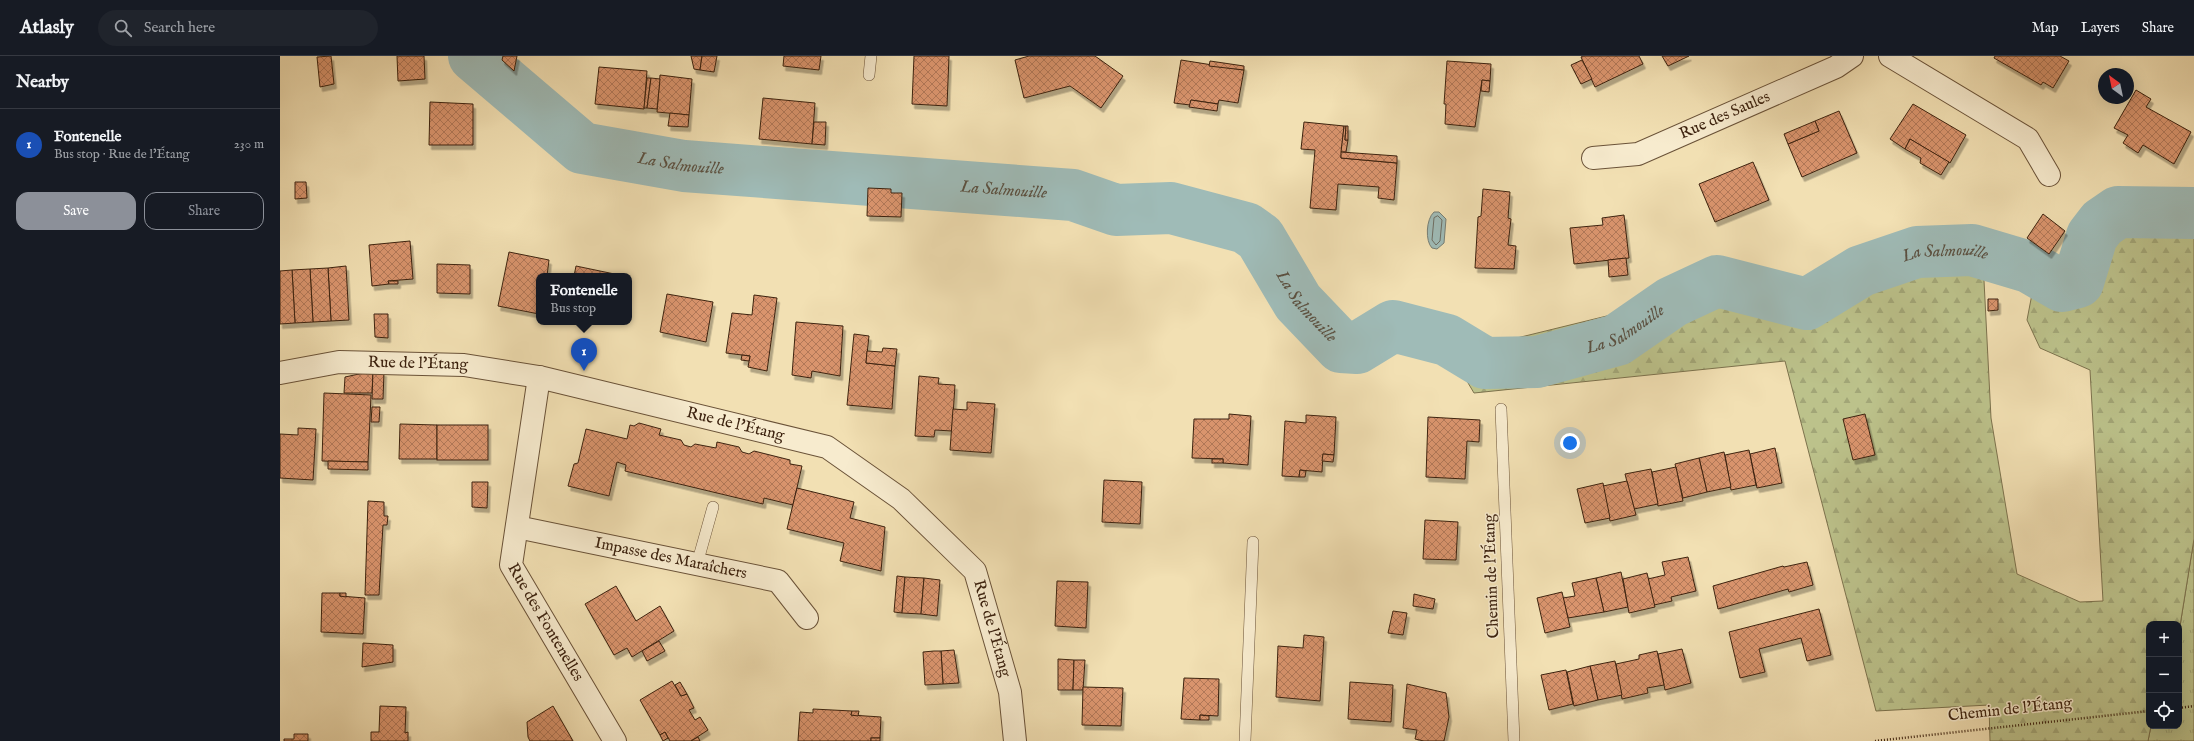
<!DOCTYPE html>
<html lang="en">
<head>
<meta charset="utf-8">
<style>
	body { margin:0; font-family:"IM FELL English",serif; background:#20242c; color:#f1f3f6 }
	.controls { position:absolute; right:12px; bottom:12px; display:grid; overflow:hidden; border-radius:8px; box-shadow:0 4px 16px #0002 }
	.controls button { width:36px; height:36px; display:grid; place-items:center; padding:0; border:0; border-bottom:1px solid #363941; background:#171b24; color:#f1f3f6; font:20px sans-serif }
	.compass { position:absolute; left:1818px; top:12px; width:36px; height:36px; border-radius:50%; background:#171b24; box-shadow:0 4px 16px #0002; rotate:327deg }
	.you { position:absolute; left:1290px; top:387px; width:14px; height:14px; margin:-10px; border:3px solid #fff; border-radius:50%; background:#1a73e8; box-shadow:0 0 0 6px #1a73e833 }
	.badge { display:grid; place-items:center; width:26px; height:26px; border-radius:50%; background:#8c9099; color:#fff; font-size:13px; font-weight:700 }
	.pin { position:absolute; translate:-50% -33px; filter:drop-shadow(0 1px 2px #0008) }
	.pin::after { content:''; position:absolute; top:21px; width:14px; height:12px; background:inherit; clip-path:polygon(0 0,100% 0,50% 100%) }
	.popup { position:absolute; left:256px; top:217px; width:96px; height:52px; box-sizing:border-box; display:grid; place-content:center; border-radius:8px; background:#171b24; filter:drop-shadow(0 1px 3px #0005); font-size:13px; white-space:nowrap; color:#9ea1a6 }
	.popup b { font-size:15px; color:#f1f3f6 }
	.popup::after { content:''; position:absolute; left:50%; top:100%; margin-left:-8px; border:8px solid transparent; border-top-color:#171b24 }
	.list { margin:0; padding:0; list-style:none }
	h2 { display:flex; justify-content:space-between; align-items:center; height:52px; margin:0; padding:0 16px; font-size:17px }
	h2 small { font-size:13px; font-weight:400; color:#9ea1a6 }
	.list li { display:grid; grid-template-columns:26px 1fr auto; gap:12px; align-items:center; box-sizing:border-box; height:72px; padding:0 16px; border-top:1px solid #363941 }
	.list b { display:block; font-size:15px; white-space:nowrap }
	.list p { margin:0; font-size:13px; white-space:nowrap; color:#9ea1a6 }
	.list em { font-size:13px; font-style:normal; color:#9ea1a6 }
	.actions { display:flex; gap:8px; padding:12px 16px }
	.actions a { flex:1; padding:9px 0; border:1px solid #8c9099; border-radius:12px; text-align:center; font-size:14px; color:#8c9099 }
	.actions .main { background:#8c9099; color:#fff }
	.icon { flex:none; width:22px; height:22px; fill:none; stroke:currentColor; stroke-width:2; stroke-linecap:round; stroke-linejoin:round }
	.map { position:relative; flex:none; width:1914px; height:685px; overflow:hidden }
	header { display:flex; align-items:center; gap:24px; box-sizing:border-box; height:56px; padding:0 20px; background:#171b24; border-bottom:1px solid #363941 }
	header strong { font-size:19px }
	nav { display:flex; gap:22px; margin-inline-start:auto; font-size:14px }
	.search { width:280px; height:36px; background:#20242c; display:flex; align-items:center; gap:10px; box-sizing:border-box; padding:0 14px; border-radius:22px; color:#9ea1a6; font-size:15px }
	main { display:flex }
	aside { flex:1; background:#171b24 }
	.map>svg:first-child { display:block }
	.grass { fill:url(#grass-tufts); stroke:#7c724d }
	.forest { fill:url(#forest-firs); stroke:#7c724d }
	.water { fill:#9fbbb7; stroke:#777e74 }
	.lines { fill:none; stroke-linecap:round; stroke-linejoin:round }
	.shore { stroke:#6e6e63; stroke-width:1 }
	.river { stroke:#9fbbb7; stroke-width:52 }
	.building { fill:url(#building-cross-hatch); stroke:#3c220f; filter:url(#shadow) }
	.lane-casing { stroke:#6a5238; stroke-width:12 }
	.street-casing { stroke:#6a5238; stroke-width:24 }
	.path { stroke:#3c220f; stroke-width:2.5; stroke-dasharray:1 2; stroke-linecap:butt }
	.lane { stroke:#f7ebce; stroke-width:11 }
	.street { stroke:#f7ebce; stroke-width:22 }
	.labels { text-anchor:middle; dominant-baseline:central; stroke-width:3; stroke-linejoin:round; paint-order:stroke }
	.street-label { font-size:16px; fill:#3c220f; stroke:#f7ebce }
	.water-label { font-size:17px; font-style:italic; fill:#5a5041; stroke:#f7ebce }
</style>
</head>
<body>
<header>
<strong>Atlasly</strong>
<div class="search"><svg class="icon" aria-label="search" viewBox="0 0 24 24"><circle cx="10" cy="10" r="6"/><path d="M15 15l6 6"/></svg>Search here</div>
<nav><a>Map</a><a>Layers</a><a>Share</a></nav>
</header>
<main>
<aside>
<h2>Nearby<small></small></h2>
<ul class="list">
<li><span class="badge" style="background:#1a4fb4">1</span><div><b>Fontenelle</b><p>Bus stop · Rue de l'Étang</p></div><em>230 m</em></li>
</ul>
<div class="actions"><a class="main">Save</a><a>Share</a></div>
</aside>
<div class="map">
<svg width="1914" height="685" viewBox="0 0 1914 685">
	<defs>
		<pattern id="grass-tufts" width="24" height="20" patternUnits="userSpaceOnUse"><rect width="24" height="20" fill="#bcc28b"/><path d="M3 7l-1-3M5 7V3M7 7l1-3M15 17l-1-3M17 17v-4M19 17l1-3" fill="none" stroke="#a2a677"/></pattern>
		<pattern id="forest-firs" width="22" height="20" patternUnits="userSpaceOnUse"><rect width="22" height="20" fill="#bcc28b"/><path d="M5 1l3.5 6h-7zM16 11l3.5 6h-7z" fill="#a2a677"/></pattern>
		<pattern id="building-cross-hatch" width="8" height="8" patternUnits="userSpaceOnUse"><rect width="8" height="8" fill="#d9946d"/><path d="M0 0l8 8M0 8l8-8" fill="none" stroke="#b17858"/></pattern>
		<filter id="shadow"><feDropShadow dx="2.5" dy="4.5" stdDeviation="0" flood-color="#0004"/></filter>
	</defs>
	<rect width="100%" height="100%" fill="#f2e0b3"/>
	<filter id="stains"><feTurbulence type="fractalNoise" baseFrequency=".005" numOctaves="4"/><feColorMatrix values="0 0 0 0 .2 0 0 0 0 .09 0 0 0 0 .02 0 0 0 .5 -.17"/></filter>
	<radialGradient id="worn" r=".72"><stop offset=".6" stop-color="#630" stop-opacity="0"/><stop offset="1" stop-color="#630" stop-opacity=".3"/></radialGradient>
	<path class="grass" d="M1914,483V685H1868L1871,670H1899V576Z"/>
	<path class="forest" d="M1817,147L1914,148V483L1899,576V568H1869V670H1871L1868,685H1710L1709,649L1596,655L1505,305L1194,337L1178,310L1192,293L1392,244L1438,217H1478L1522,239L1544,238L1608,184L1631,179L1666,185L1703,205L1711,362L1737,518L1800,546L1823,545L1810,314L1760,292L1747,264L1752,238L1768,218L1804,215L1805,187L1803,159Z"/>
	<path class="water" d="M1154,156H1159L1166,163L1164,187L1157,193L1152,192C1145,185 1146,163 1154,156Z"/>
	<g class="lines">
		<path class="shore" d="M1158,160L1162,164L1160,185L1156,189L1152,184L1154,162Z"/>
		<path class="river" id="s1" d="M194,0L302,92L404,110L793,139L836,154L891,152L966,172L980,182L1018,246L1061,291L1077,292L1113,270L1167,284L1205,307L1257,306L1337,284L1392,246L1437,225L1527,248L1581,215L1637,196L1692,194L1749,211L1782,230L1798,226L1812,180L1822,167L1838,156L1914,157"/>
	</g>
	<g class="building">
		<path d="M51,0L54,28L40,31L37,1Z"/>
		<path d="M117,0H144L145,23L118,25Z"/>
		<path d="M223,0H237L234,15L222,4Z"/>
		<path d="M411,0H422L420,14L414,13Z"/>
		<path d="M422,0H437L434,16L420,14Z"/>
		<path d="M504,0H541L539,14L503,10Z"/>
		<path d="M634,0H669L667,50L632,48Z"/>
		<path d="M749,0H815L843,20L821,52L790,30L744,42L735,4Z"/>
		<path d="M1303,0H1359L1363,8L1315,31L1301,1Z"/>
		<path d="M1382,0H1409L1388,10Z"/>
		<path d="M1715,0H1780L1789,5L1773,32L1763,26L1761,29L1714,2Z"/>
		<path d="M901,4L964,14L958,47L939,44L938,48L911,44L910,49L894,47Z"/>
		<path d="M1302,4L1312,23L1301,28L1291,9Z"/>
		<path d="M930,5L964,10V14L929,10Z"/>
		<path d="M1167,5L1211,8L1210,25L1202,24L1195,71L1165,68L1166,48H1164Z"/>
		<path d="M319,11L367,15L364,53L315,48Z"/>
		<path d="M380,19L412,23L409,59L377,56Z"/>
		<path d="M367,22H371L367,52H364Z"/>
		<path d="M371,22L380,23L377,53L367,52Z"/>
		<path d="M1202,24L1210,25L1209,36L1201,35Z"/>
		<path d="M1856,34L1871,43L1866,51L1911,76L1894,108L1863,89L1858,97L1843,87L1848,79L1834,72Z"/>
		<path d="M483,42L535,47L532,88L479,83Z"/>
		<path d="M911,44L938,48L937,55L909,51Z"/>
		<path d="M150,46L193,48V89H149Z"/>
		<path d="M1633,48L1686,79L1670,107L1630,83L1625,93L1610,83Z"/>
		<path d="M1559,55L1577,97L1522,121L1508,88L1539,75L1535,65Z"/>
		<path d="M390,57L409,59L408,71L388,70Z"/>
		<path d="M1535,65L1539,75L1508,88L1504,78Z"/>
		<path d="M534,66H546L545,89L532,88Z"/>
		<path d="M1024,66L1064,70L1061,102L1117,107L1114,144L1098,142L1099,131L1058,128L1056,154L1030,152L1035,94L1021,93Z"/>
		<path d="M1064,70H1066L1065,84H1068L1066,96H1061Z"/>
		<path d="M1066,70H1068V84H1065Z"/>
		<path d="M1630,83L1669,106L1661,119L1640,107L1641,102L1625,93Z"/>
		<path d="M1061,96L1117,100V107L1061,102Z"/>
		<path d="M1473,106L1489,144L1435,166L1419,128Z"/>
		<path d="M15,126H26L27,142L15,143Z"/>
		<path d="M588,132L611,133V137H622L621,161L587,160Z"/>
		<path d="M1203,133L1230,136L1228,162L1231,163L1228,189L1236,190L1234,213L1195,212L1198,161L1201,160Z"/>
		<path d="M1763,158L1785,175L1769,198L1747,182Z"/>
		<path d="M1344,159L1349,202L1294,208L1290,172L1323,169L1322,162Z"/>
		<path d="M130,185L133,223L108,225L109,228L92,230L89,189Z"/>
		<path d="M229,196L269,204L267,220H259V258L218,250Z"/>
		<path d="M1346,202L1348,219L1329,221L1328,204Z"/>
		<path d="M157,208L190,209V238L157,237Z"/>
		<path d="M66,210L69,264L51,265L48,212Z"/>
		<path d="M296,210L344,220H294Z"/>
		<path d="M48,212L51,265L33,266L30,213Z"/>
		<path d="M30,213L33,266L15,267L12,214Z"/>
		<path d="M12,214L15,267L0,268V215Z"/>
		<path d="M108,225H118V228H109Z"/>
		<path d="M387,238L433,246L426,286L380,276Z"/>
		<path d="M474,239L497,242L487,315L468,311L470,300L446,297L452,257L472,259Z"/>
		<path d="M1708,243H1718V254L1708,255Z"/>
		<path d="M94,258H108V282L95,281Z"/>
		<path d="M516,266L563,270L560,320L532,315L531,322L512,319Z"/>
		<path d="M574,278L589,280L586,307L615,310L612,353L567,349Z"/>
		<path d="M603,292L617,293L615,310L586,307L587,295L602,296Z"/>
		<path d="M462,299L470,300L469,305L461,304Z"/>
		<path d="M93,315L92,337H64L65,321Z"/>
		<path d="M93,315L104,316L103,343H92Z"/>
		<path d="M639,320L659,322L658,328L675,329L672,375L655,374L654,381L635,380Z"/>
		<path d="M44,337L91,339L88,406L42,405Z"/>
		<path d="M687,346L715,348L711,397L670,394L673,353L687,354Z"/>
		<path d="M92,351H100L99,366H91Z"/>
		<path d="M949,358L971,360L968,409L943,407V403L912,402L914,363H949Z"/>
		<path d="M1585,358L1595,399L1573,404L1563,363Z"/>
		<path d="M1026,359L1056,361L1054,399L1043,398L1042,416L1020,414L1019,421L1002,420L1005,365L1026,367Z"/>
		<path d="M1148,361L1200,364L1199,386L1187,385L1185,423L1146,421Z"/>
		<path d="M359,367L381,373L379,379L401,384L404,389L411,391L415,388L436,392L437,386L459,391L462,396L469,398L474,395L510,404V408L522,410L513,449L484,442L483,448L345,415L346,409L337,406L329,440L288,430L294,408L298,407L306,373L347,383L350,369L354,370Z"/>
		<path d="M120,368L157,369V403H119Z"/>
		<rect x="157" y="369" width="51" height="35"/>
		<path d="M18,372L36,373L33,424L0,422V378L18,379Z"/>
		<path d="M1495,392L1502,427L1477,432L1470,398Z"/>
		<path d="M1469,394L1476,429L1451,434L1445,399Z"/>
		<path d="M1444,396L1451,431L1427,436L1419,402Z"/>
		<path d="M1043,398L1054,399L1053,406L1042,405Z"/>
		<path d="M1419,402L1427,436L1403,442L1395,408Z"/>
		<rect x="932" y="403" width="11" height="4"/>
		<path d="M48,405L88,406V414L48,413Z"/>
		<path d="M1396,411L1403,445L1378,450L1372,416Z"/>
		<path d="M1371,413L1378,448L1354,453L1345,418Z"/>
		<path d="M1020,414L1026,415L1025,421H1019Z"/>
		<path d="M824,424L862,426L860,468L822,466Z"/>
		<path d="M1347,425L1356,459L1330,465L1323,430Z"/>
		<path d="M192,426H208L207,452L192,451Z"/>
		<path d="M1323,427L1330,462L1305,467L1297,433Z"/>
		<path d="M517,432L574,446L570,462L605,471L601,515L560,505L564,487L507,473Z"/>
		<path d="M88,445L104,446V460H108L107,469H103L99,539H85Z"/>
		<path d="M1145,464L1178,466L1176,504L1143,503Z"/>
		<path d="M1408,501L1416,535L1391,541L1392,545L1374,549L1368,523L1385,519L1382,506Z"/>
		<path d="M1527,506L1533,529L1509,536L1508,533L1438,553L1433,530L1503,510L1504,511Z"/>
		<path d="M1341,516L1348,551L1324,556L1316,522Z"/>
		<path d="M1367,517L1375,551L1349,557L1343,523Z"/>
		<path d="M617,520L625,521L622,557L614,556Z"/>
		<path d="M625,521L644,522L641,558L622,557Z"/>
		<path d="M644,522L660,524L657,560L641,558Z"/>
		<path d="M1316,522L1324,556L1288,562L1283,542L1295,540L1292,527Z"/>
		<path d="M777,525L808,526L806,572L775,570Z"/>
		<path d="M336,530L356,565L380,550L394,575L352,601L347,592L334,599L305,548Z"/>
		<path d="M1282,536L1290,571L1265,577L1257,542Z"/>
		<path d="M42,537H60V540L85,542L83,578L41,576Z"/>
		<path d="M60,537H66V541L60,540Z"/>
		<path d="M1134,538L1155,543L1153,553L1133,550Z"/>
		<path d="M1539,553L1551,599L1527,605L1521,582L1479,593L1485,616L1460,622L1449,576Z"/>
		<path d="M1113,555L1127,557L1123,579L1108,577Z"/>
		<path d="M1024,579L1044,581L1040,645L996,641L998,590L1023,592Z"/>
		<path d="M379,585L385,595L367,605L362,595Z"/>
		<path d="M83,587L113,589V606L82,611Z"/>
		<path d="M1402,593L1411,627L1385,634L1378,598Z"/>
		<path d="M674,594L679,627L663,628L661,595Z"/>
		<path d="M654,595H661L663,628L645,629L643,596Z"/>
		<path d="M1377,595L1384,629L1367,632L1368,637L1342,643L1336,608L1359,603V599Z"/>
		<path d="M778,603L794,604L793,634H778Z"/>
		<path d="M794,604H805L803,634H793Z"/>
		<path d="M1335,605L1342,639L1318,644L1310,610Z"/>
		<path d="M1310,610L1318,644L1294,650L1287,616Z"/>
		<path d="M1286,614L1293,648L1269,654L1261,619Z"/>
		<path d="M904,622L939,623L938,660L920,659V664L901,663Z"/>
		<path d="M392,625L401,640L407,638L414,652L409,654L415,664L420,661L428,674L411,685H390L385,676L380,679L360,644Z"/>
		<path d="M400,626L407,638L401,640L395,629Z"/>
		<path d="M1070,626L1113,629L1111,666L1068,663Z"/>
		<path d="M1127,628L1166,637L1169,661L1164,685H1144L1135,683L1137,674L1123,672Z"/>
		<path d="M803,631L843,632L841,670L802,669Z"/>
		<path d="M100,650L126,651L125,677L128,676V685H91V676H99Z"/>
		<path d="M273,650L293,685H250L248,681L247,666Z"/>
		<path d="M533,653L572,655L571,659L601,661L600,682H591V685H518L520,656L533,657Z"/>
		<path d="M572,655H579L578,660L571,659Z"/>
		<path d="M920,659L929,660V664H920Z"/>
		<path d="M385,676L388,682L383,685L380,679Z"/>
		<path d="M14,678H28V685H4V683H14Z"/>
		<path d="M418,681L420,685H411Z"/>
		<rect x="591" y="682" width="9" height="3"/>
	</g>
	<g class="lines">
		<defs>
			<g id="lane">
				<path d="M589,19L591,0"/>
				<path d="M1221,353L1234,685"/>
				<path d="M417,508L433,451"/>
				<path d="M965,685L973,486"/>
			</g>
			<g id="street">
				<path d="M1610,0L1748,83L1769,119"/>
				<path id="s2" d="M1313,102L1358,98L1556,11L1572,0"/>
				<path id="s3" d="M0,317L59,306L184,309L259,321L547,391L621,443L695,515L730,636L735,685"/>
				<path id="s4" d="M259,321L231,509L335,685"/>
				<path id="s5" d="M237,471L498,525L527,562"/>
			</g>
		</defs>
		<use href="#lane" class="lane-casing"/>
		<use href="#street" class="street-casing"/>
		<g class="path">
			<path d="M1899,652L1914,650"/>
			<path d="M1595,685L1869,655"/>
		</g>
		<use href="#lane" class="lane"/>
		<use href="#street" class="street"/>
	</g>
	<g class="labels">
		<g class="street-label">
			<text stroke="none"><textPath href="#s2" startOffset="140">Rue des Saules</textPath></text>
			<text stroke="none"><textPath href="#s3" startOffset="139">Rue de l'Étang</textPath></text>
			<text stroke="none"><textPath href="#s3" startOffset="463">Rue de l'Étang</textPath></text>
			<text stroke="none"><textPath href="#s5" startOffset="157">Impasse des Maraîchers</textPath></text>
			<text transform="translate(1212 520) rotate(-92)">Chemin de l'Étang</text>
			<text stroke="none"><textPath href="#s4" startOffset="257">Rue des Fontenelles</textPath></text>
			<text stroke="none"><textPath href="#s3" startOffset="811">Rue de l'Étang</textPath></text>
			<text transform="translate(1730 654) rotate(-6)">Chemin de l'Étang</text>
		</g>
		<g class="water-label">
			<text stroke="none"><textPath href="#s1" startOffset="242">La Salmouille</textPath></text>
			<text stroke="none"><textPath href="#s1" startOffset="566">La Salmouille</textPath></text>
			<text stroke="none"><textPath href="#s1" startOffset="1621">La Salmouille</textPath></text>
			<text stroke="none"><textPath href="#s1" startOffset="914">La Salmouille</textPath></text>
			<text stroke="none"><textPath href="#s1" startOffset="1273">La Salmouille</textPath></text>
		</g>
	</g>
	<rect width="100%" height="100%" filter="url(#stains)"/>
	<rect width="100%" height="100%" fill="url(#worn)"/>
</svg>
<div class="controls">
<button>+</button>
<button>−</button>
<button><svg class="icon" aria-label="locate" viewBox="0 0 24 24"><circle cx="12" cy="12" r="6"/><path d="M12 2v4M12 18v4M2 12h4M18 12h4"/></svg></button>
</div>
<svg class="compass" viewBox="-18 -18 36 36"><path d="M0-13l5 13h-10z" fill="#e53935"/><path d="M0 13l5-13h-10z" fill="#9ea1a6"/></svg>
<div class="you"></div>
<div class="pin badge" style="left:304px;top:315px;background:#1a4fb4">1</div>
<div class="popup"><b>Fontenelle</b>Bus stop</div>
</div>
</main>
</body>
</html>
